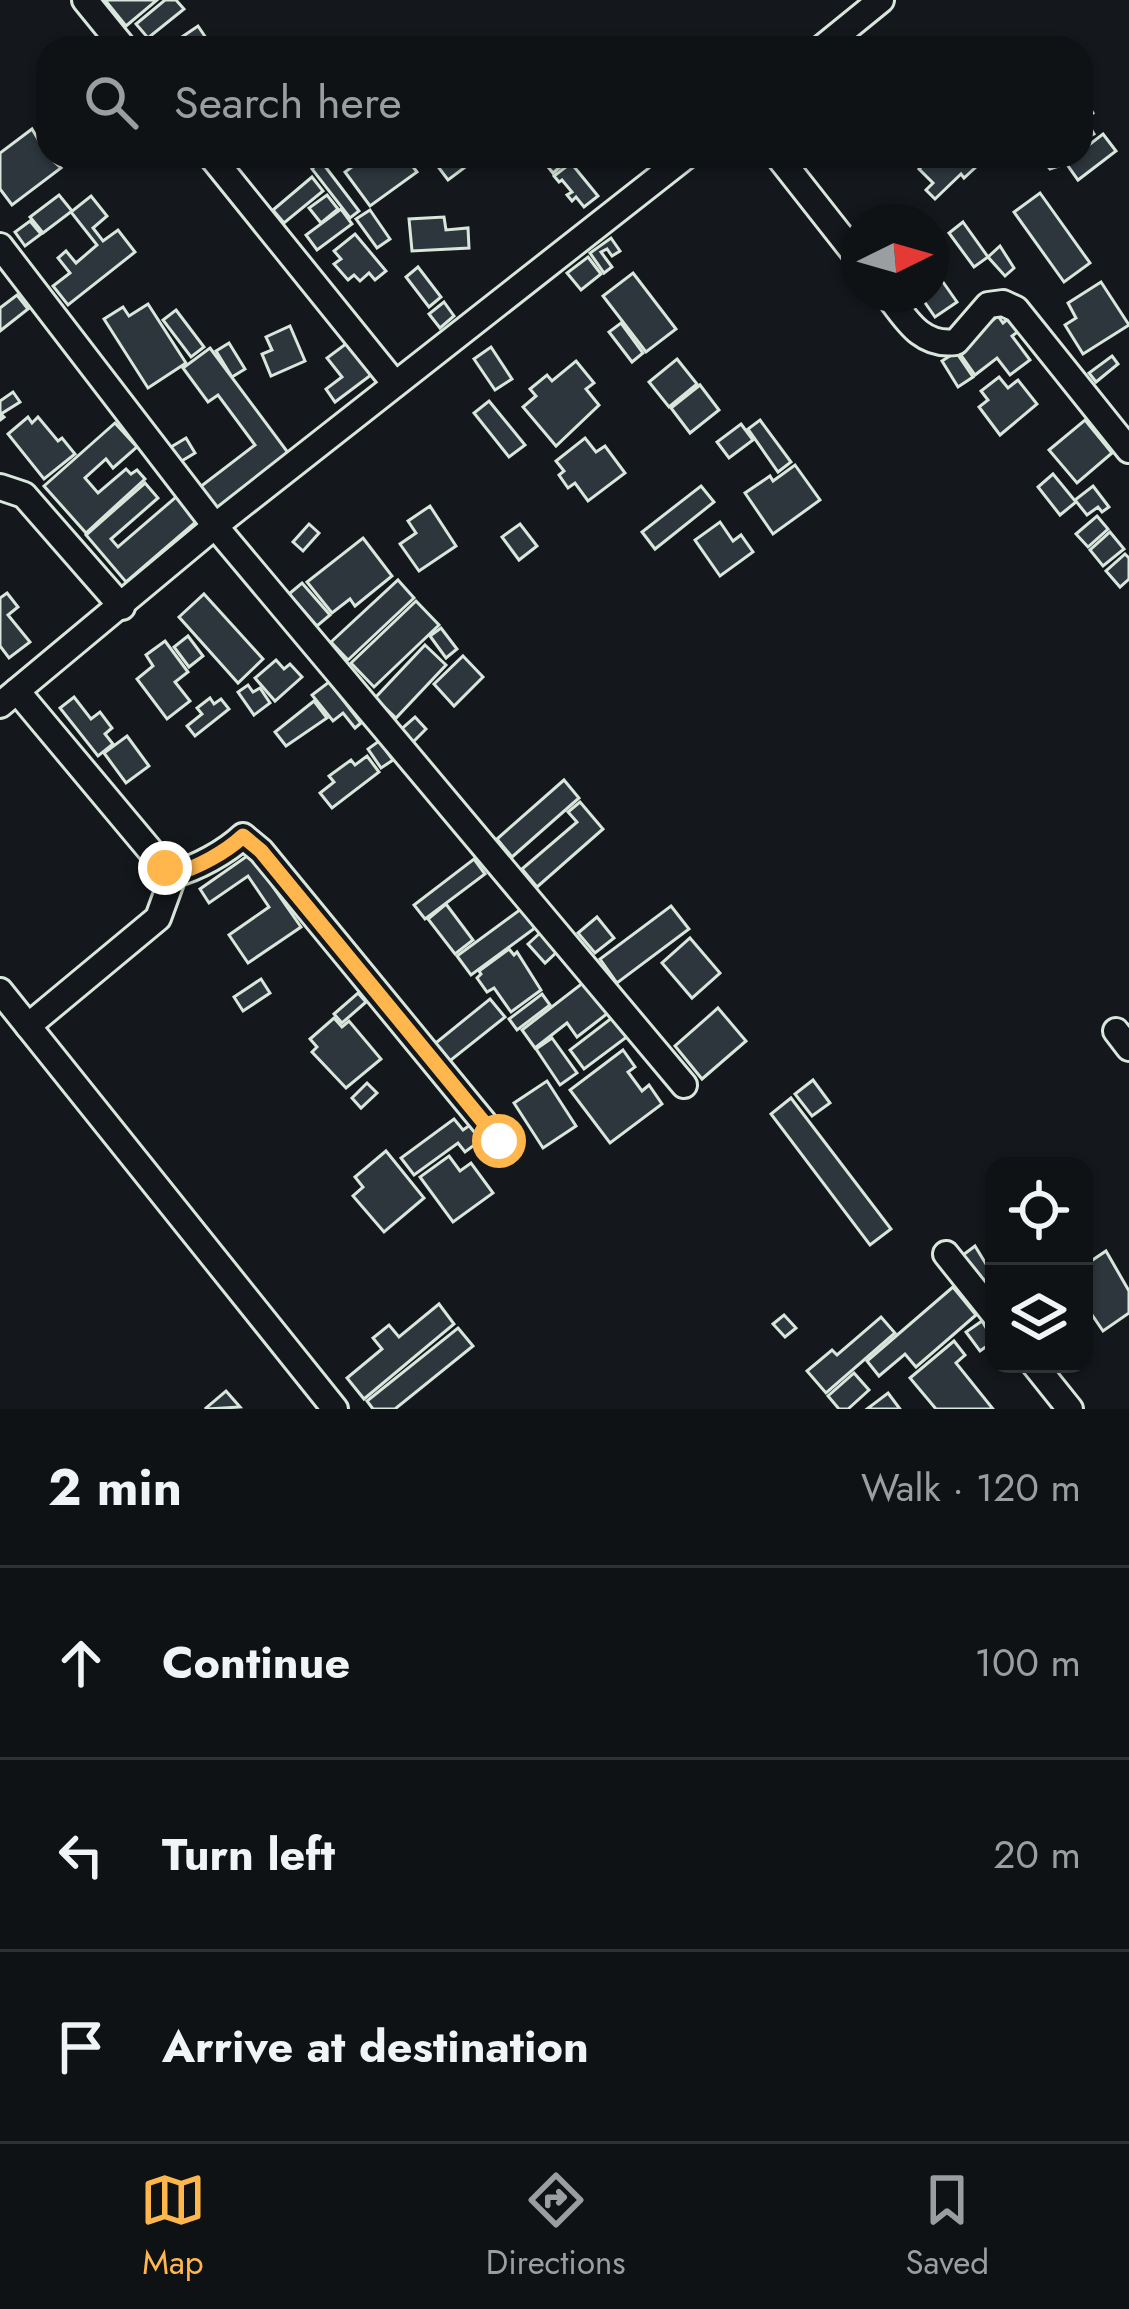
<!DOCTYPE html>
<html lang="en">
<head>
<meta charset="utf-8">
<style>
	body { margin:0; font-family:Jost,sans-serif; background:#181b1e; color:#f1f3f6 }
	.controls { position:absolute; right:36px; bottom:36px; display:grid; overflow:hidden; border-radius:24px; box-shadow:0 3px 9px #0004 }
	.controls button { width:108px; height:108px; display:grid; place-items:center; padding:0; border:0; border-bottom:3px solid #2f3234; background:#0f1215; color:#f1f3f6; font:60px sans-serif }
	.compass { position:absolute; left:841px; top:204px; width:108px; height:108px; border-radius:50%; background:#0f1215; box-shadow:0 3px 9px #0004; rotate:85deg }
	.stop { position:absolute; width:36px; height:36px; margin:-27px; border:9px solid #ffb74d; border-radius:50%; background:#fff }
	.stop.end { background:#ffb74d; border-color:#fff; box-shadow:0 3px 12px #0008 }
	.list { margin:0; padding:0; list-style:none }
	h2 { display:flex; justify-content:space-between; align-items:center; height:156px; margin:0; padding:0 48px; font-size:51px }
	h2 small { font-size:39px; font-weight:400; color:#9b9ea0 }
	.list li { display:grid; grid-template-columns:78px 1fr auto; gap:36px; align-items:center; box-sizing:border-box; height:192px; padding:0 48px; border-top:3px solid #2f3234 }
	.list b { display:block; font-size:45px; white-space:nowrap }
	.list em { font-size:39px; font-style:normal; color:#9b9ea0 }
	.icon { flex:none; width:66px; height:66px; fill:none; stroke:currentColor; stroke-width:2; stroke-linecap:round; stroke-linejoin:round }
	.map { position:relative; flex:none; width:1129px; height:1409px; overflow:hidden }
	.search { position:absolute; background:#0f1215; box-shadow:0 3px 9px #0004; left:36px; right:36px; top:36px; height:132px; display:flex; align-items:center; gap:30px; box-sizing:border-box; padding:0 42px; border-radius:36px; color:#9b9ea0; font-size:45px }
	.sheet { height:732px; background:#0f1215 }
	nav { display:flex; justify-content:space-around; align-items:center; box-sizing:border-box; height:168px; border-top:3px solid #2f3234; background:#0f1215; font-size:33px; color:#9b9ea0 }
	nav a { display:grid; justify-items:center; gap:6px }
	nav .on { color:#ffb74d }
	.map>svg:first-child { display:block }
	.building { fill:#2c363c; stroke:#d8e6dc; stroke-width:3 }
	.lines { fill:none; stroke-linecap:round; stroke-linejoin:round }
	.minor-casing { stroke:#d8e6dc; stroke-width:30 }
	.minor { stroke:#14181c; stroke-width:24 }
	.route { stroke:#ffb74d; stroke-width:15 }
</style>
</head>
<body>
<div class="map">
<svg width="1129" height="1409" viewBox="0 0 1129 1409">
	<rect width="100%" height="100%" fill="#14181c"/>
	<g class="building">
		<path d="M105,0H157L126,26Z"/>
		<path d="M165,0H176L184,9L148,38L136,24Z"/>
		<path d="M198,26L206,38L185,48L179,39Z"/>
		<path d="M1081,93L1093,113L1085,119L1094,134L1081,141Z"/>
		<path d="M32,129L48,156L61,168L12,205L0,189V153Z"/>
		<path d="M1103,134L1116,151L1078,180L1066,163L1081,156V151Z"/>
		<path d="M367,156H383L387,161L393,156H405L417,172L370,206L345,172Z"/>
		<path d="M454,156H461L468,165L448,180L439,168Z"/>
		<path d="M539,156H561L566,162L553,173Z"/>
		<path d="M933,156H967L977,166L964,178L961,174L935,199L926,190L933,183L919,169Z"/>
		<path d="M1039,156H1066V158L1062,165L1050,169Z"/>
		<path d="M321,161L359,211L350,218L312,169Z"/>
		<path d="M571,163L598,196L584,207L576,197L572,201L567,195L572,192L562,180L559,182L554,176Z"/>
		<path d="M312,177L323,191L284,223L273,210Z"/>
		<path d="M1040,193L1090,263L1064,282L1014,212Z"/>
		<path d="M59,195L72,211L43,233L30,217Z"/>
		<path d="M327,195L338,209L321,223L309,208Z"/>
		<path d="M91,196L107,216L93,228L103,241L118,230L135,252L68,305L53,286L70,273L58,258L66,251L76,263L97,245L71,212Z"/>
		<path d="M341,209L352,224L317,250L306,235Z"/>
		<path d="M370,210L390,239L377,248L356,219Z"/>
		<path d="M444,217L446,230L468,228L469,248L412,251L409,219Z"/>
		<path d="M30,221L41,234L25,246L15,232Z"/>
		<path d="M963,222L988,257L974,267L949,233Z"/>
		<path d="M355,234L386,271L375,280L369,273L360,281L354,275L348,280L334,264L341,259L334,251Z"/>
		<path d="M611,238L620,251L612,256L607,249L601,252L612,267L604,273L590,253Z"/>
		<path d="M1000,246L1014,268L1005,276L988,257Z"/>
		<path d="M588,257L601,274L581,290L567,273Z"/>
		<path d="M931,265L957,302L935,317L919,294H931Z"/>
		<path d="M418,267L441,297L429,307L406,277Z"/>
		<path d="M633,273L676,329L646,352L603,296Z"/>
		<path d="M1101,282L1129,325L1083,354L1065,325L1076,318L1068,303Z"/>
		<path d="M17,295L28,309L0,331V308Z"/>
		<path d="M444,302L454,316L440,328L429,314Z"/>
		<path d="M148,304L186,363L148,388L104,319L123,307L129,316Z"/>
		<path d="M176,310L204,347L191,357L163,320Z"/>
		<path d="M998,316L1003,323L1009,318L1019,331L1012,336L1030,360L1010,375L997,358L975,375L956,348Z"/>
		<path d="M621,323L643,353L632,362L609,332Z"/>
		<path d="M290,326L305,361L271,376L262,354L272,350L266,337Z"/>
		<path d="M229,343L245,369L232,377L216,351Z"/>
		<path d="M347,343L371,375L335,402L326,389L342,377L327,358Z"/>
		<path d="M491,347L512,379L495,390L474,359Z"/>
		<path d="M210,348L289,454L217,509L200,487L255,445L218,395L208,402L183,368Z"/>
		<path d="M956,352L973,377L958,387L942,361Z"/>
		<path d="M1112,356L1118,364L1096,382L1089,373Z"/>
		<path d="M677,359L697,384L669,407L649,382Z"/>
		<path d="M576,361L594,383L586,389L599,405L556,446L523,407L536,396L530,389L547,375L552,381Z"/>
		<path d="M999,377L1008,388L1018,380L1037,404L1000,435L979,407L988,400L981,391Z"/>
		<path d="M700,385L719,410L690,433L671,408Z"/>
		<path d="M13,392L20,402L1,414L4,417L0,420V401Z"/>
		<path d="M489,401L525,445L509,457L474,413Z"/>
		<path d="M28,417L32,423L38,417L58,441L62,438L75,454L44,479L8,434Z"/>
		<path d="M760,420L791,462L778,472L748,429Z"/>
		<path d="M1085,420L1112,453L1077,483L1049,450Z"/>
		<path d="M115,423L137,447L113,468L106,459L85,478L98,493L126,469L131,474L137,470L145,479L86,533L44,486Z"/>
		<path d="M741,424L753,440L729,458L717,442Z"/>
		<path d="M186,438L195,453L180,462L171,447Z"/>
		<path d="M585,438L596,452L605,446L625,473L588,501L575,483L568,488L559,475L564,471L556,461Z"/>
		<path d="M795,465L820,500L773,534L745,493L770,476L773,481Z"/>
		<path d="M1053,474L1076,502L1060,515L1038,487Z"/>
		<path d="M145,483L158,498L111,539L118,547L176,497L197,521L126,582L86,535Z"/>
		<path d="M701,486L714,502L655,549L642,532Z"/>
		<path d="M1093,486L1109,507L1102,512L1098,507L1087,515L1075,500Z"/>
		<path d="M430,506L456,546L419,571L400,544L416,533L408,521Z"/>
		<path d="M1097,516L1108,529L1088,547L1076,534Z"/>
		<path d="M720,522L733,541L741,535L753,552L720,576L695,540Z"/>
		<path d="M309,524L319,533L303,551L293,542Z"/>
		<path d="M520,524L537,546L519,560L502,537Z"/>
		<path d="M1110,532L1124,549L1103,566L1090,550Z"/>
		<path d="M363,538L392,576L355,606L350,599L332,613L307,582Z"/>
		<path d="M1125,554L1129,558V579L1120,587L1106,571Z"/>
		<path d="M398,580L414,598L348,660L331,642Z"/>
		<path d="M302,583L330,615L317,626L289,594Z"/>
		<path d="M7,593L18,607L8,615L30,642L9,658L0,646V598Z"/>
		<path d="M204,594L263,659L238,683L179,617Z"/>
		<path d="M416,601L439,625L374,687L351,663Z"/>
		<path d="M441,628L457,649L446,658L430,636Z"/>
		<path d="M188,636L203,656L189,667L174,647Z"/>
		<path d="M165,641L188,672L175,682L190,701L167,719L137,679L153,666L146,655Z"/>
		<path d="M425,645L446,665L396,718L375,698Z"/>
		<path d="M463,656L483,677L454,706L434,684Z"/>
		<path d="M276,660L284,669L290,664L302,677L275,701L255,678Z"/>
		<path d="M329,682L361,723L355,728L343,713L333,721L312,695Z"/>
		<path d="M248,685L253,692L260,688L270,703L254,715L238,692Z"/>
		<path d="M74,697L91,719L100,712L112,728L105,734L113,744L98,756L60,708Z"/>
		<path d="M210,698L214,704L221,699L229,709L195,736L187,726L202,714L197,708Z"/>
		<path d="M314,701L327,718L286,746L275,732Z"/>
		<path d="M415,717L426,729L411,744L399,731Z"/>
		<path d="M127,736L149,766L126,783L104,753Z"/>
		<path d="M379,741L393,760L381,768L368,749Z"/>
		<path d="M367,756L379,772L332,808L320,793L334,782L329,776L351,760L355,765Z"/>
		<path d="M564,780L579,798L512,857L497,839Z"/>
		<path d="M580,802L603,829L537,887L522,869L577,822L568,812Z"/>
		<path d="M250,854L301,927L248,963L229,935L269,907L248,876L209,903L200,889Z"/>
		<path d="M474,859L485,874L425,919L414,905Z"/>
		<path d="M446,904L473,940L455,954L428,919Z"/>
		<path d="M671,906L689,929L617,983L600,959Z"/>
		<path d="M521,909L535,928L471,975L457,956Z"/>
		<path d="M597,917L614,938L595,953L578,933Z"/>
		<path d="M540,933L558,951L545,963L528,944Z"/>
		<path d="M690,938L720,973L692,998L662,963Z"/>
		<path d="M509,949L514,955L517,952L541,990L511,1012L494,988L487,992L477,978L481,974L479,971Z"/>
		<path d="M261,979L270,993L243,1011L234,997Z"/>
		<path d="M584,982L608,1013L577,1037L567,1023L535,1048L522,1030Z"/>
		<path d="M358,993L366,1002L342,1023L334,1014Z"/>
		<path d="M542,994L550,1005L517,1030L509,1019Z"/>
		<path d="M490,999L505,1017L446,1064L432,1046Z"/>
		<path d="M718,1008L746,1041L702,1079L675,1046Z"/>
		<path d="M613,1017L628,1036L584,1069L570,1050Z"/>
		<path d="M334,1018L342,1027L349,1021L381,1059L346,1088L312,1052L317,1047L310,1039Z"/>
		<path d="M552,1038L577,1073L560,1085L536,1049Z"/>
		<path d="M623,1050L635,1067L628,1072L642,1091L649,1085L662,1104L610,1143L570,1090Z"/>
		<path d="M813,1080L830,1103L812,1116L795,1094Z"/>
		<path d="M547,1081L576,1126L543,1148L514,1103Z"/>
		<path d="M367,1083L377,1093L361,1108L352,1098Z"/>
		<path d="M791,1098L891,1229L870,1245L771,1114Z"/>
		<path d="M454,1119L463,1130L470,1125L481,1140L465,1152L458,1143L414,1175L401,1158Z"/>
		<path d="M386,1151L424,1198L384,1232L353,1196L363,1187L355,1177Z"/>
		<path d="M449,1156L460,1171L471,1163L493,1193L453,1222L420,1177Z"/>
		<path d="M975,1246L994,1277L975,1290L955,1261Z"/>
		<path d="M1106,1251L1129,1291V1313L1103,1331L1084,1303V1254L1091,1261Z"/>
		<path d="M953,1287L976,1315L916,1367L905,1354L879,1376L867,1361Z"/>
		<path d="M439,1304L454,1324L364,1399L347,1378L382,1349L373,1338L389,1325L399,1337Z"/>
		<path d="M784,1315L796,1328L785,1337L773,1324Z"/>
		<path d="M881,1317L895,1333L826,1393L807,1371L832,1350L837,1355Z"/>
		<path d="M982,1321L994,1341L980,1351L966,1332Z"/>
		<path d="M458,1328L473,1346L395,1409H373L367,1401Z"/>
		<path d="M954,1341L965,1355L956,1363L993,1409H936L910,1378Z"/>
		<path d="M854,1373L869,1390L848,1409H839L828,1396Z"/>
		<path d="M226,1391L240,1407L207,1409L206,1408Z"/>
		<path d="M888,1393L900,1409H867Z"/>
	</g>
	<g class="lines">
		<defs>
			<g id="minor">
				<path d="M85,0L124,48"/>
				<path d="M822,48L881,0"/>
				<path d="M211,156L395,384"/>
				<path d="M778,156L859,259"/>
				<path d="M0,246L215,526L684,1085"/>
				<path d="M887,294C906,319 921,347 956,342L988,305L1003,303L1016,309L1129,450"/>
				<path d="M0,487L24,495L122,607"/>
				<path d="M17,691L165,868L174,874C197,868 226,852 243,836L261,851L499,1141"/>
				<path d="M0,705L215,526L686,156"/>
				<path d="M0,991L335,1409"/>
				<path d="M28,1026L158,918L174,874"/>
				<path d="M1116,1031L1129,1048"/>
				<path d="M946,1254L994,1314"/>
				<path d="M1034,1364L1070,1409"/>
			</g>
		</defs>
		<use href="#minor" class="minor-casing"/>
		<use href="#minor" class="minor"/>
	</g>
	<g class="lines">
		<path class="route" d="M165,868L174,874C197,868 226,852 243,836L261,851L499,1141"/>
	</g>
</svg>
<div class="controls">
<button><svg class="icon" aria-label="locate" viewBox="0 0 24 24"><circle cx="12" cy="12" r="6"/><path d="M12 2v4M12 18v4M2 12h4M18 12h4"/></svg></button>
<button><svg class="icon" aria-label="layers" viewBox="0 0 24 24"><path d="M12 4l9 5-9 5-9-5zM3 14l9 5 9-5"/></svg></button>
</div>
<svg class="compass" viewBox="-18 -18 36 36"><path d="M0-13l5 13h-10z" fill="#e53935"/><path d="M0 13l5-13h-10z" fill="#9b9ea0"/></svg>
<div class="stop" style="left:499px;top:1141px"></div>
<div class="stop end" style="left:165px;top:868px"></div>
<div class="search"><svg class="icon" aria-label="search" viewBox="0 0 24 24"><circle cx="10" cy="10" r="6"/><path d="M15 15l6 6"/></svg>Search here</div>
</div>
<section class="sheet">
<h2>2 min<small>Walk · 120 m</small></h2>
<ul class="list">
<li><svg class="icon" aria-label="ahead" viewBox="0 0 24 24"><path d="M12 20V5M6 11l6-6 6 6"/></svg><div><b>Continue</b></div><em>100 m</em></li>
<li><svg class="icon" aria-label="left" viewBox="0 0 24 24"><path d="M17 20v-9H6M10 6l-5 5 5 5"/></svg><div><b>Turn left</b></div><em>20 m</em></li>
<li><svg class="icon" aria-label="arrive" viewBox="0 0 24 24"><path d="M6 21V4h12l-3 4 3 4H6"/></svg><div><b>Arrive at destination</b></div></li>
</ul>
</section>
<nav>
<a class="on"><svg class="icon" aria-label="map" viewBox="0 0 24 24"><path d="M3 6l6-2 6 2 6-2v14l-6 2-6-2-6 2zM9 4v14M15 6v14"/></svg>Map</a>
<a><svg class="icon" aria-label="directions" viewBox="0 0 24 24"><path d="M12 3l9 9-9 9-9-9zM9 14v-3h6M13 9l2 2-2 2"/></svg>Directions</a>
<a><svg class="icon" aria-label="saved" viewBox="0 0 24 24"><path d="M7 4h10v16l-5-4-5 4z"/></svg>Saved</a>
</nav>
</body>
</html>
